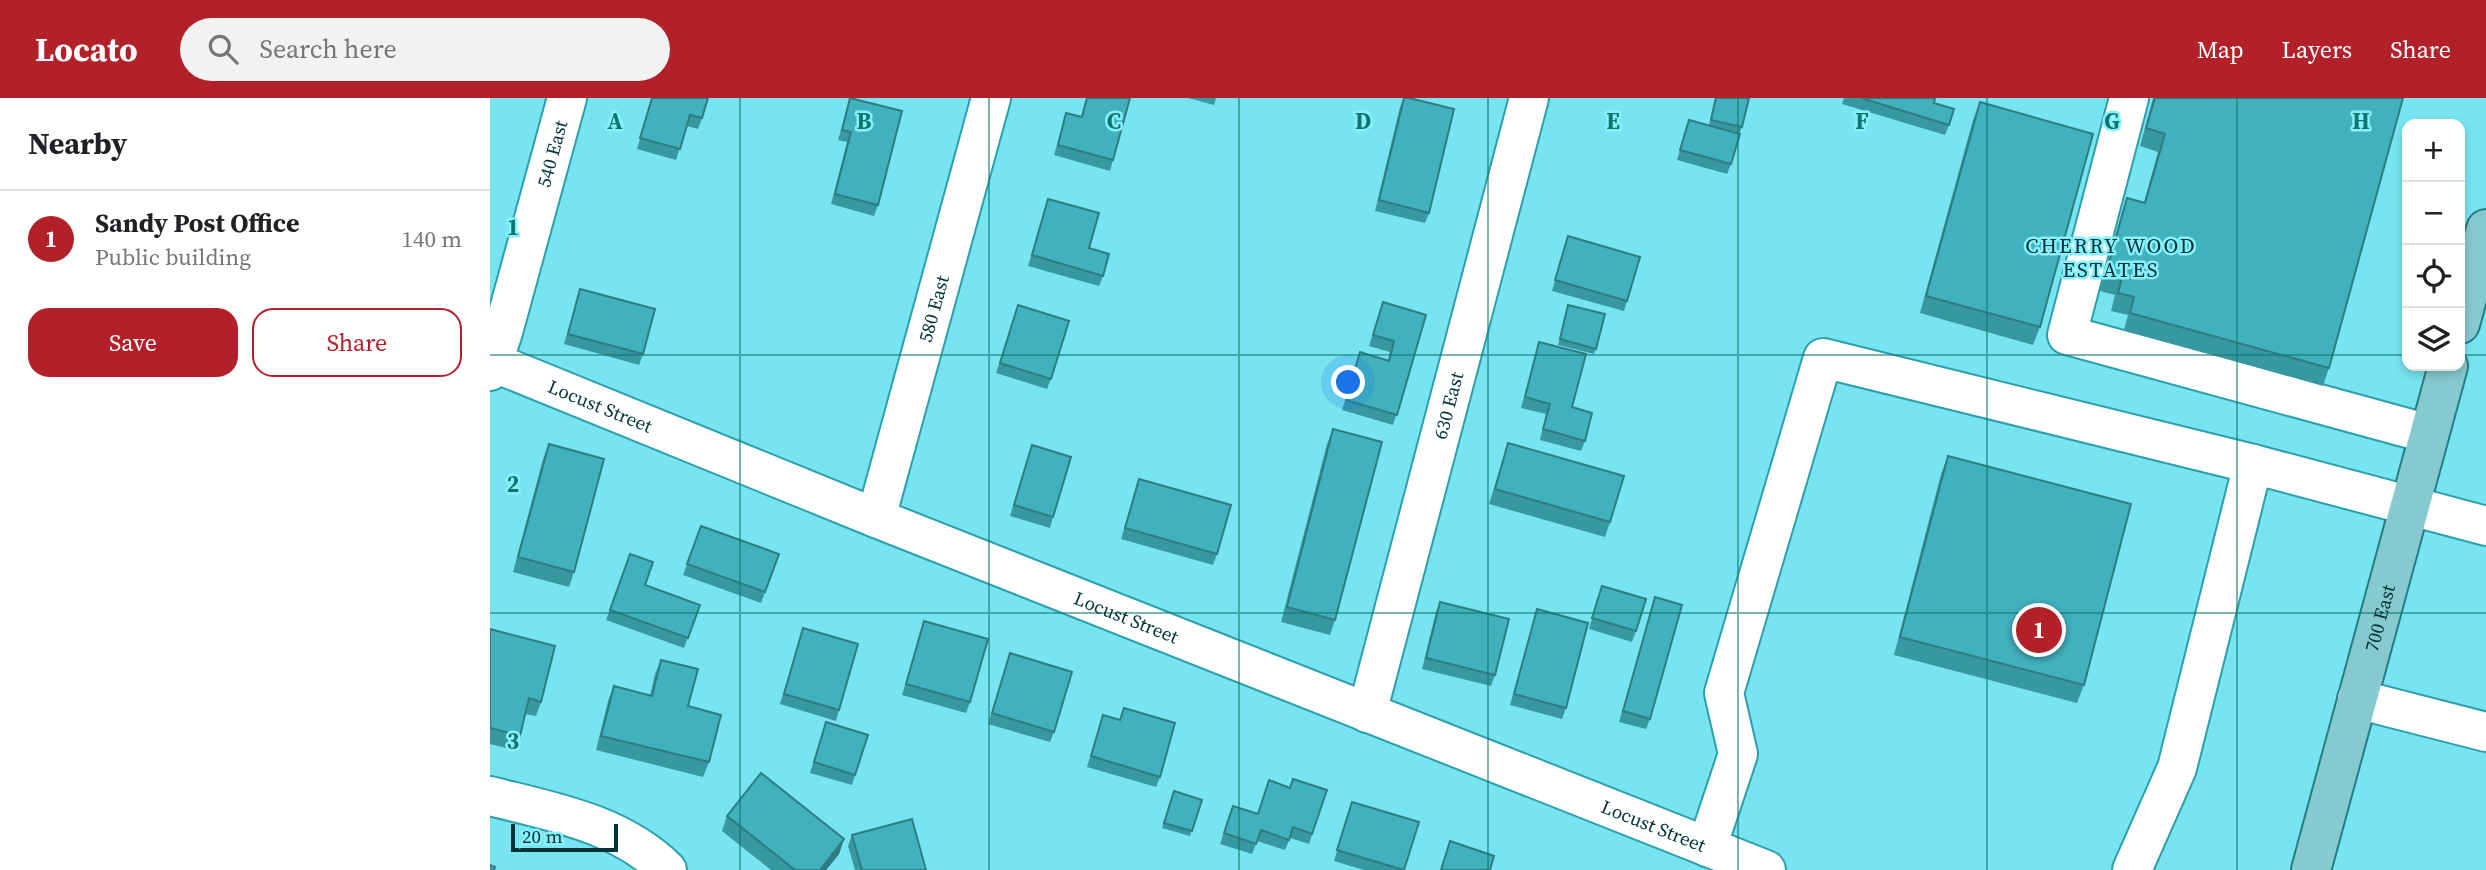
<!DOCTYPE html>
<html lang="en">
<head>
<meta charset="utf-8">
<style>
	body { margin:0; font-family:"Source Serif 4",serif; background:#f2f2f2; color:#202124 }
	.controls { position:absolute; right:21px; top:21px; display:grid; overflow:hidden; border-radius:14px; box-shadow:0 4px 10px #0003 }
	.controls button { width:63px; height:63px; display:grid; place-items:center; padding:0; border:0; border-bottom:2px solid #e0e0e0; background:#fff; color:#202124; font:35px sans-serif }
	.scale { position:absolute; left:21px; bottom:18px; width:107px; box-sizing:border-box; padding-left:7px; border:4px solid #003337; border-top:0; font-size:19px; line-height:24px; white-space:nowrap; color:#003337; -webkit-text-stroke:5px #86f1fc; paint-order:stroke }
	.you { position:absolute; left:859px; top:285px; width:24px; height:24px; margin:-18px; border:5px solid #fff; border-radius:50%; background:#1a73e8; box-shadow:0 0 0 10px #1a73e833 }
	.badge { display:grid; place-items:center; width:46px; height:46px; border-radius:50%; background:#b22029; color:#fff; font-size:23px; font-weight:700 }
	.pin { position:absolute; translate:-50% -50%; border:4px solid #fff; box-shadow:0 2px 7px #0006 }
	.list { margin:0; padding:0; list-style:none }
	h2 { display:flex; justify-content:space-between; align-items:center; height:91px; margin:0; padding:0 28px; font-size:30px }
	h2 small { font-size:23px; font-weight:400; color:#757577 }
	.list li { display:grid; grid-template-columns:46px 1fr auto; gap:21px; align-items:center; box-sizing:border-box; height:98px; padding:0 28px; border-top:2px solid #e0e0e0 }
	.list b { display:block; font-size:26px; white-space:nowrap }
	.list p { margin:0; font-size:23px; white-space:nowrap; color:#757577 }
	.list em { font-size:23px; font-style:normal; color:#757577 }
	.actions { display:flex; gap:14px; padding:21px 28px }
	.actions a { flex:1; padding:16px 0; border:2px solid #b22029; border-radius:21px; text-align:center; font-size:24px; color:#b22029 }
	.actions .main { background:#b22029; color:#fff }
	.icon { flex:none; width:38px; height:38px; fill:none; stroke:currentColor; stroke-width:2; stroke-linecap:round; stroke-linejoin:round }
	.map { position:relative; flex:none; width:1996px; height:772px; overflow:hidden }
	header { display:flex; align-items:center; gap:42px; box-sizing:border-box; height:98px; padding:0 35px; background:#b22029; color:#fff }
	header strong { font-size:33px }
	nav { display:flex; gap:38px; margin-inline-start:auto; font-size:24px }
	.search { width:490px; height:63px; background:#f2f2f2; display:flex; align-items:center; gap:18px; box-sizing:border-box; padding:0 24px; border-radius:38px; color:#757577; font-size:26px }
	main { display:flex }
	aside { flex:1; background:#fff }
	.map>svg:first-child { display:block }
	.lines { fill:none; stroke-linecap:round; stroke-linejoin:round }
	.minor-casing { stroke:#2ba0ab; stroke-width:42 }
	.major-casing { stroke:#237e86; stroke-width:42 }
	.minor { stroke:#fff; stroke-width:38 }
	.major { stroke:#86cad0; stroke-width:38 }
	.wall { fill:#3898a2 }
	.shaded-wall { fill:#2e7c84 }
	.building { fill:#41b1bc; stroke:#2e7c84; stroke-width:2 }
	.grid { fill:none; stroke:#0f766e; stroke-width:2; stroke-opacity:0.55 }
	.labels { text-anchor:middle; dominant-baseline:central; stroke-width:5; stroke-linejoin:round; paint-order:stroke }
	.street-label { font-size:19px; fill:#003337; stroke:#86f1fc }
	.neighbourhood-label { font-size:21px; letter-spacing:2px; fill:#003337; stroke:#86f1fc }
	.grid-label { font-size:23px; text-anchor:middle; font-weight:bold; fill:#0f766e; stroke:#86f1fc; stroke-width:5; stroke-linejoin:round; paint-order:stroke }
</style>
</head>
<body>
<header>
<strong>Locato</strong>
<div class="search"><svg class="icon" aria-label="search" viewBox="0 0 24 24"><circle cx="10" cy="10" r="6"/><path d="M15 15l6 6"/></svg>Search here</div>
<nav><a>Map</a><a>Layers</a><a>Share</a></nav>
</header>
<main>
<aside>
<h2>Nearby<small></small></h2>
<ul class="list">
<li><span class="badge">1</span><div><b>Sandy Post Office</b><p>Public building</p></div><em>140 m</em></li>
</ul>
<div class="actions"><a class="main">Save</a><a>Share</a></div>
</aside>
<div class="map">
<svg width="1996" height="772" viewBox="0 0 1996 772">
	<rect width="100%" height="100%" fill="#78e4ef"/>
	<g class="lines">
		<defs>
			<g id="minor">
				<path d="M1639,0L1577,237L1939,336"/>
				<path id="s1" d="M0,263L386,420L1276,772"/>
				<path id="s2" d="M0,273L13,234L77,0"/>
				<path id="s3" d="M386,420L501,0"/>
				<path d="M1867,601L1996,634"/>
				<path id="s4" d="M877,615L1039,0"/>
				<path d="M0,698C63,714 129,725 177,772"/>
				<path d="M1217,749L1248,656L1234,595L1333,260L1763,366L1996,428"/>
				<path d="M1642,772L1687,670L1763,366"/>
			</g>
			<g id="major">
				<path d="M1970,226L1996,131"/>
				<path id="s5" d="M1821,772L1958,268"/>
			</g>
		</defs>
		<use href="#minor" class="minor-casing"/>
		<use href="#major" class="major-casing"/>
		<use href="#minor" class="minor"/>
		<use href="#major" class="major"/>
	</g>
	<g class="wall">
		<path d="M162,0L212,20L208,31L197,28L186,62L147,51Z"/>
		<path d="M360,0L388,107L384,118L341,106L357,44L348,42Z"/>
		<path d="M596,0H640L620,73L564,57L576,15L591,19Z"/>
		<path d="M698,0H726L724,7Z"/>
		<path d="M914,0L939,115L935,125L885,113L910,9Z"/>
		<path d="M1225,0H1259L1250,35L1225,29L1241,66L1237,76L1187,62L1199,22L1219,27Z"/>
		<path d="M1354,0H1445L1444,5L1459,27L1455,37L1352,6Z"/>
		<path d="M1663,0H1913L1839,270L1833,288L1634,232L1638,217L1621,213L1625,197L1610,193L1631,118L1637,100L1654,104L1668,54L1650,48Z"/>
		<path d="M1490,4L1550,229L1543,247L1430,215L1483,22Z"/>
		<path d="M558,101L599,150L613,178L609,188L538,168Z"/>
		<path d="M1078,138L1137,203L1134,213L1062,193Z"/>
		<path d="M90,191L153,256L149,267L74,246Z"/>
		<path d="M893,204L936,217L903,327L852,312L870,254L898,262L900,254L879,248Z"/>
		<path d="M528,207L561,281L557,291L506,275Z"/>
		<path d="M1078,207L1106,251L1104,256L1068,247Z"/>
		<path d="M1049,244L1095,343L1091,353L1050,342L1056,316L1031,310Z"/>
		<path d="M843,331L845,522L840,537L791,524L837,346Z"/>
		<path d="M1018,345L1120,424L1115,439L999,406Z"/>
		<path d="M59,346L84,474L79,489L23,474L53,361Z"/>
		<path d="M542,347L563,419L560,430L520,418Z"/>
		<path d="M1458,358L1594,587L1587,605L1404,557L1451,376Z"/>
		<path d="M649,381L727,456L723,467L631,441Z"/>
		<path d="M211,428L289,456L271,505L193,477Z"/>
		<path d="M140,456L155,487L210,507L194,550L116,522Z"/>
		<path d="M1112,488L1146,533L1142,544L1099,531Z"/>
		<path d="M1165,499L1160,621L1156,631L1129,624Z"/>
		<path d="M950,504L1005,577L1001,588L932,571L946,514Z"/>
		<path d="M1047,511L1076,610L1072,621L1020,607Z"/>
		<path d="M434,523L480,604L476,615L412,597Z"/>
		<path d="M313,530L349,612L346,623L290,606Z"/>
		<path d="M0,531L51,604L46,618L35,616L30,638L24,652L0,646Z"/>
		<path d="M520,555L564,634L560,644L498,626Z"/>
		<path d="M171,562L198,608L219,664L213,679L106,652L118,603L124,588L160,598L165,576Z"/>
		<path d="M634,610L670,679L666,689L597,669L613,617L630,622Z"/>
		<path d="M336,624L365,677L362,687L320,675Z"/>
		<path d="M800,690L837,692L819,746L800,740L795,752L767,743L762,756L730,746L743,708L768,716Z"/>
		<path d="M684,693L712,702L700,738L672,730Z"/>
		<path d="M862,704L914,772H874L844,763Z"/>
		<path d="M237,718L354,741L349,756L336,772H281L232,733Z"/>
		<path d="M362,737L436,772H365L358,748Z"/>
	</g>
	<path class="shaded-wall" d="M354,741L349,756L336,772H330Z"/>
	<g class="building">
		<path d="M162,0H218L212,20L200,17L190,51L150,40Z"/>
		<path d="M360,0L412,13L388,107L345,96L361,34L352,32Z"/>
		<path d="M597,0H640L623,62L568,47L576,15L592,19Z"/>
		<path d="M914,0H919L964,11L939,115L889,102Z"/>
		<path d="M1226,0H1259L1252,29L1221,22Z"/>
		<path d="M1371,0H1445L1444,5L1464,11L1459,27Z"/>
		<path d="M1665,0H1913L1839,270L1640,215L1644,199L1628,195L1632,179L1616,175L1637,100L1655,105L1675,36L1656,30Z"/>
		<path d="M1490,4L1603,36L1550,229L1436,198Z"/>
		<path d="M1199,22L1250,36L1241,66L1190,52Z"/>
		<path d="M558,101L609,115L599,150L619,156L613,178L542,157Z"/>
		<path d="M1078,138L1150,159L1137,203L1065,182Z"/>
		<path d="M90,191L165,211L153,256L78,236Z"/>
		<path d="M893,204L936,217L907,317L856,302L870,254L899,263L904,243L883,237Z"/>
		<path d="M528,207L579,223L561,281L510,265Z"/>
		<path d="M1078,207L1115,216L1106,251L1070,241Z"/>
		<path d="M1049,244L1096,256L1082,309L1102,315L1095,343L1053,331L1060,306L1035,299Z"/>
		<path d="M843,331L892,344L845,522L797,509Z"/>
		<path d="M1018,345L1134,378L1120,424L1005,391Z"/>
		<path d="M59,346L114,361L84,474L28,459Z"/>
		<path d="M542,347L581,359L563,419L524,407Z"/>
		<path d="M1458,358L1641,406L1594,587L1410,539Z"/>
		<path d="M649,381L741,407L727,456L635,430Z"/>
		<path d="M211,428L289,456L275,494L197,466Z"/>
		<path d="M140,456L163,464L155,487L210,507L198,540L120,512Z"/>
		<path d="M1112,488L1156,501L1146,533L1102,520Z"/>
		<path d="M1165,499L1192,507L1160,621L1133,613Z"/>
		<path d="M950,504L1019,521L1005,577L936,560Z"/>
		<path d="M1047,511L1098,525L1076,610L1024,596Z"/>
		<path d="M434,523L498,541L480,604L416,586Z"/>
		<path d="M313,530L368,546L349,612L294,596Z"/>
		<path d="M0,531L65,548L51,604L39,600L30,638L0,630Z"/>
		<path d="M520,555L582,574L564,634L502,615Z"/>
		<path d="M171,562L208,571L198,608L231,617L219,664L111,638L124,588L162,598Z"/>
		<path d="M634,610L685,625L670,679L601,658L613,617L630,622Z"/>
		<path d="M336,624L378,637L365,677L324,664Z"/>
		<path d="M271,675L354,741L330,772H305L237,718Z"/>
		<path d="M803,681L837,692L822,736L803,729L799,742L771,732L766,746L734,735L743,708L768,716L779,682L800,690Z"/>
		<path d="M684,693L712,702L702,733L674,725Z"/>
		<path d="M862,704L929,724L914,772L847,752Z"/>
		<path d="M422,721L436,772H372L362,737Z"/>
		<path d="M960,743L1004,758L1000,772H951Z"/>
		<path d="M0,767L5,769L4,772H0Z"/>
	</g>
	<path class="grid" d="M250,0V772M499,0V772M749,0V772M998,0V772M1248,0V772M1497,0V772M1747,0V772M0,257H1917M1970,257H1996M0,515H1996"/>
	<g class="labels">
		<g class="street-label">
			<text stroke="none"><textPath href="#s2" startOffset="226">540 East</textPath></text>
			<text stroke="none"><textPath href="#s3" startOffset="217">580 East</textPath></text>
			<text stroke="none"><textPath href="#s4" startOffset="318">630 East</textPath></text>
			<text stroke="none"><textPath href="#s1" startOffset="119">Locust Street</textPath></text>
			<text stroke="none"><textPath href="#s1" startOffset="686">Locust Street</textPath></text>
			<text stroke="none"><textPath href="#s5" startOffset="261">700 East</textPath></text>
			<text stroke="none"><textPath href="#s1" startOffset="1253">Locust Street</textPath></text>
		</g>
		<g class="neighbourhood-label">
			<text x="1621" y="147">CHERRY WOOD<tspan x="1621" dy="24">ESTATES</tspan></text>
		</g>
	</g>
	<g class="grid-label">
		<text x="125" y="31">A</text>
		<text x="374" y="31">B</text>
		<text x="624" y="31">C</text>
		<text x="873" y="31">D</text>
		<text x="1123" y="31">E</text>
		<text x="1372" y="31">F</text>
		<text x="1622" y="31">G</text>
		<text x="1871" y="31">H</text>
		<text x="23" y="137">1</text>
		<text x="23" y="394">2</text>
		<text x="23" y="651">3</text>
	</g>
</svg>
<div class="controls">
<button>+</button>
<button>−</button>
<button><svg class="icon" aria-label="locate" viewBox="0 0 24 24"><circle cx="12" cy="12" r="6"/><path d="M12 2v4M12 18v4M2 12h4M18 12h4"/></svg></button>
<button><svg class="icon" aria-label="layers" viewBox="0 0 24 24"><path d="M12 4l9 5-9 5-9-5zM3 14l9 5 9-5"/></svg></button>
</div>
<div class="scale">20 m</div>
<div class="you"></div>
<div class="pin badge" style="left:1549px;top:532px">1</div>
</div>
</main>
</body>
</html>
